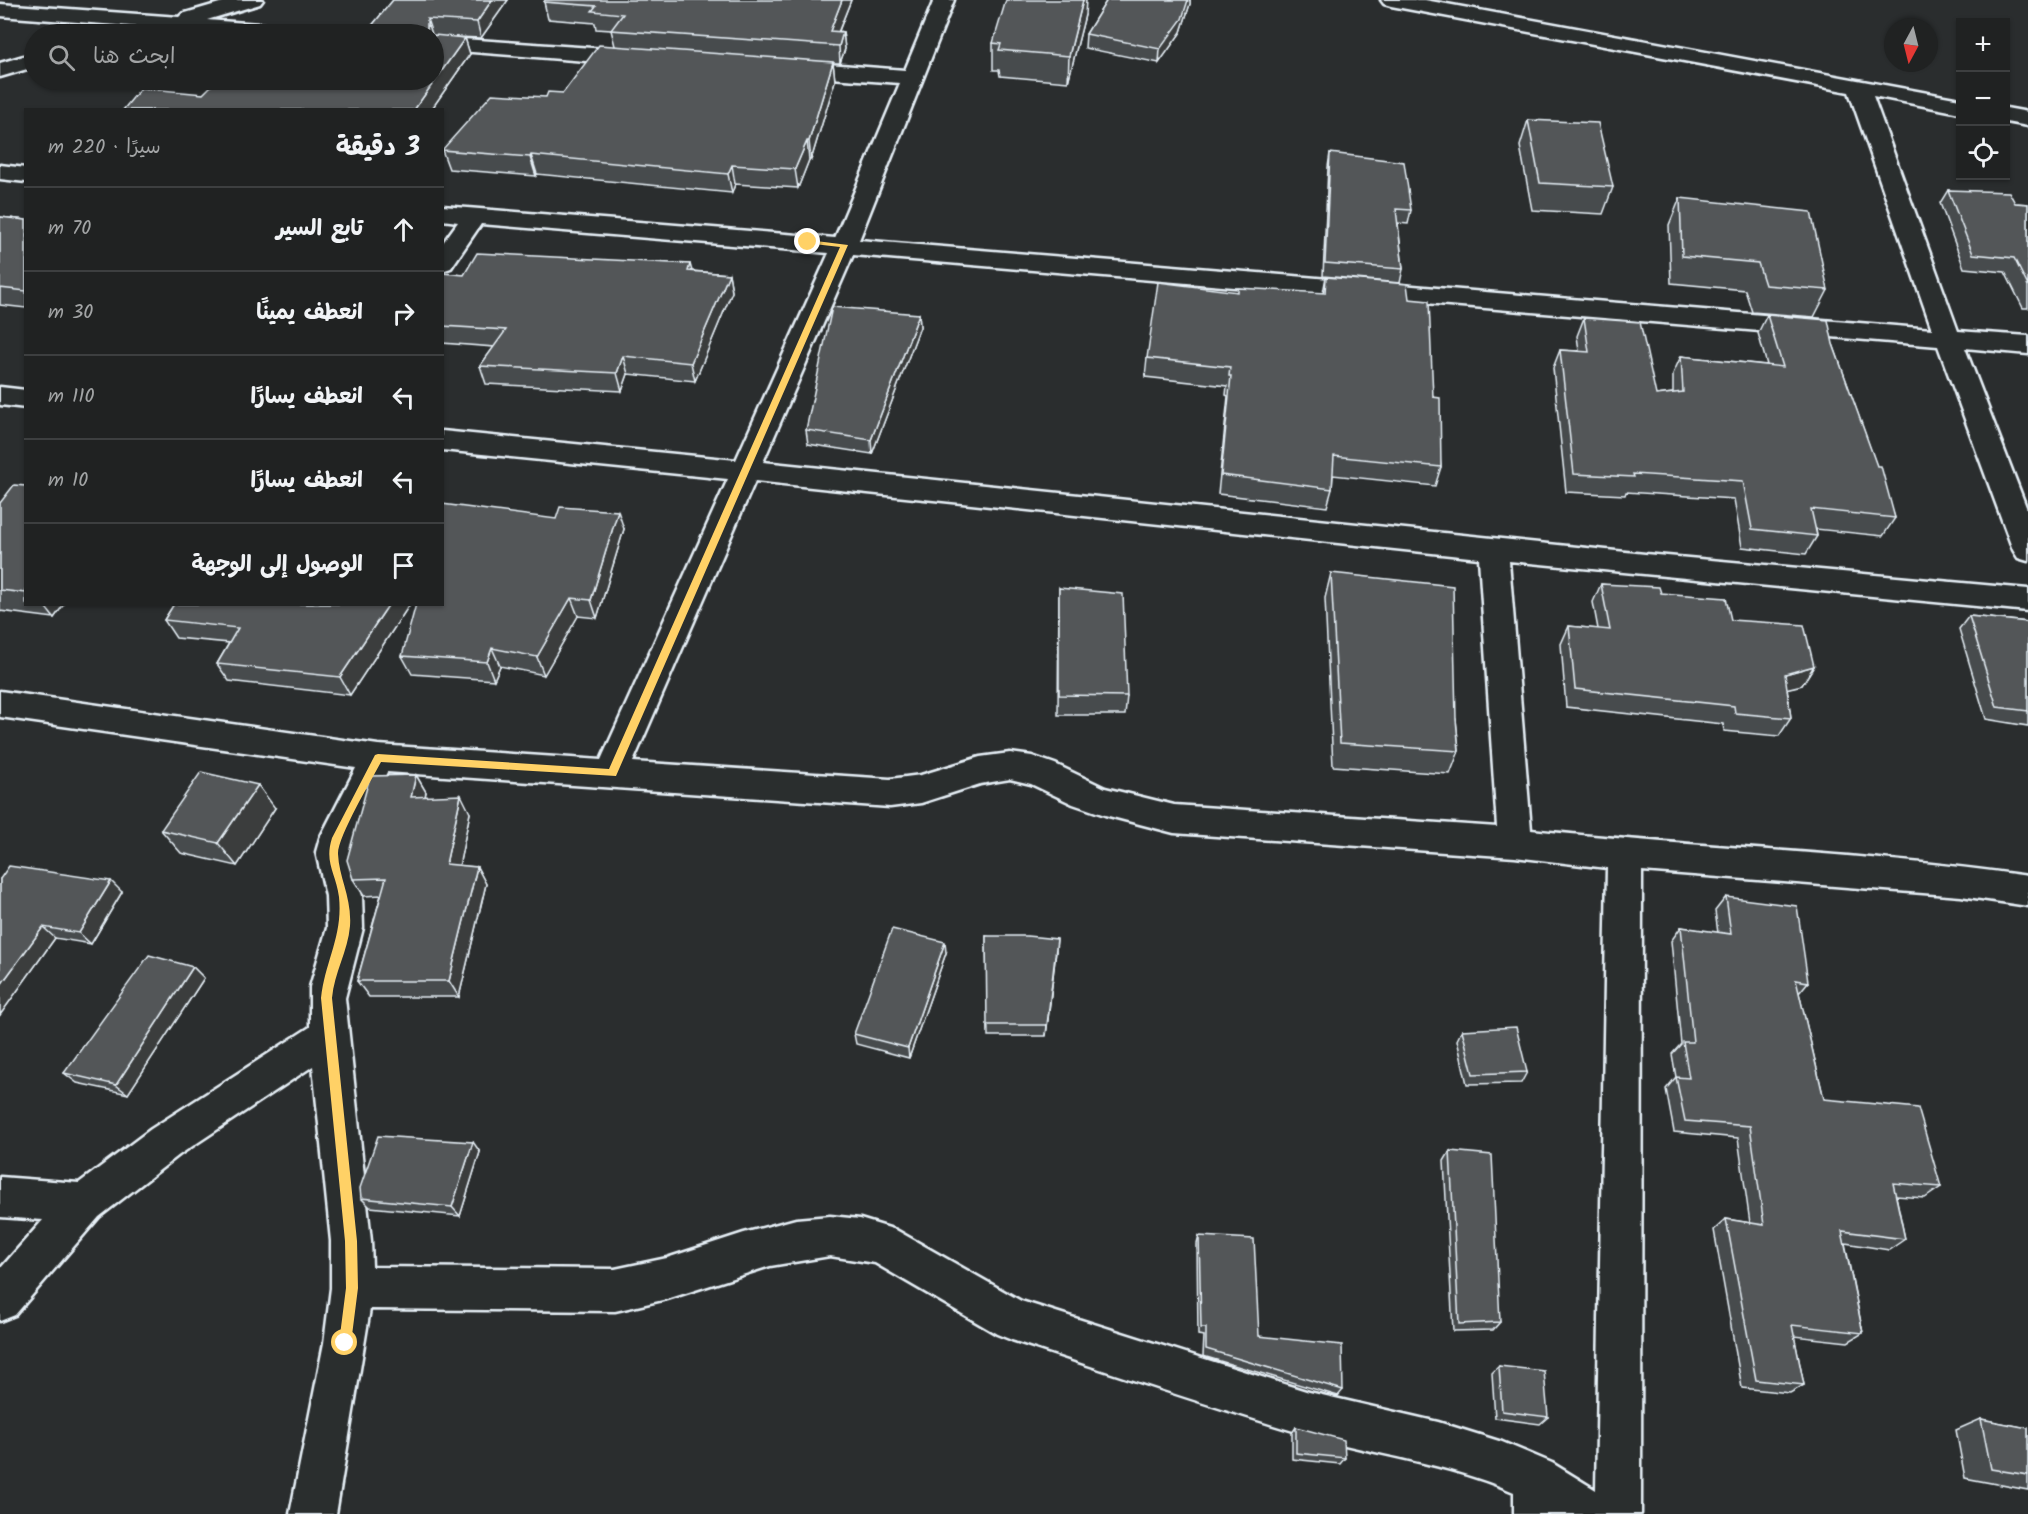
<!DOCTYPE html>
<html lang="ar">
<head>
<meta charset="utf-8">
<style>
	body { margin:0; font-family:Kalam,"Playpen Sans Arabic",sans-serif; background:#2d2f2f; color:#f1f3f6; direction:rtl }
	.controls { position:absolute; right:18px; top:18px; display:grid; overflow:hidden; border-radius:0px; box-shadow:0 2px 4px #0004 }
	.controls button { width:54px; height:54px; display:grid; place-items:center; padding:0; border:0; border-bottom:2px solid #3d3f40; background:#202222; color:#f1f3f6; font:30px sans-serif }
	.compass { position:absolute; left:1884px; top:18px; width:54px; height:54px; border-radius:50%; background:#202222; box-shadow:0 2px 4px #0004; rotate:187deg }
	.stop { position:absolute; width:18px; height:18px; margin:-14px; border:4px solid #ffd166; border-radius:50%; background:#fff }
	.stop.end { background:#ffd166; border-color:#fff; box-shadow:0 2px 6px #0008 }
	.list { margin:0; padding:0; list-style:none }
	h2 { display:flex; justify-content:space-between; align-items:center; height:78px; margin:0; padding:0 24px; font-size:26px }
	h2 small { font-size:20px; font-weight:400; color:#a2a4a5 }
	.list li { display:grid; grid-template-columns:39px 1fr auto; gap:18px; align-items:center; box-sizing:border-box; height:84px; padding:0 24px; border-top:2px solid #3d3f40 }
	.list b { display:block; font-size:22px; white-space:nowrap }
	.list em { font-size:20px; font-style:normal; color:#a2a4a5 }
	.icon { flex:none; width:33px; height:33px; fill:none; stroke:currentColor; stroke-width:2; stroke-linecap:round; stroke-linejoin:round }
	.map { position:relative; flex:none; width:2028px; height:1514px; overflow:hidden; direction:ltr }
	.search { position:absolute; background:#202222; box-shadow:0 2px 4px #0004; left:24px; top:24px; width:420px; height:66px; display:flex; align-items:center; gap:15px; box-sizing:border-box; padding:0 21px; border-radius:33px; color:#a2a4a5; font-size:22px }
	.panel { position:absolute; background:#202222; box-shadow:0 2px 4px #0004; left:24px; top:108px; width:420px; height:498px; border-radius:0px; direction:rtl }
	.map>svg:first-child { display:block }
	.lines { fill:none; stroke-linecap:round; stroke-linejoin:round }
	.minor-casing { stroke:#e8f1f8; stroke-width:5 }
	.minor { fill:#2a2d2e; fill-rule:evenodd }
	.wall { fill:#474b4d; stroke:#e8f1f8; stroke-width:1.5 }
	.shaded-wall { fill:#3a3d3e; stroke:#e8f1f8; stroke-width:1.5 }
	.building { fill:#535759; stroke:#e8f1f8; stroke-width:1.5 }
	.route { fill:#ffd166 }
</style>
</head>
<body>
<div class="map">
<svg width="2028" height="1514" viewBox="0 0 2028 1514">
	<rect width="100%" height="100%" fill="#2a2d2e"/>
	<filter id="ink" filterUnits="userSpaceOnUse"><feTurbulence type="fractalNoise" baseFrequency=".0167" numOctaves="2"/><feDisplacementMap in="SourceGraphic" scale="12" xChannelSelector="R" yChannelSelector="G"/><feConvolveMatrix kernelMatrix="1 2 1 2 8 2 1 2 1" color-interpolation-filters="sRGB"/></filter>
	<g filter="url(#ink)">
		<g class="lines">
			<defs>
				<g id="minor">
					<path d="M230,0H263L260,4L207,20L310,28L318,29L321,34H234L0,16V4L179,17L182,14Z"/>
					<path d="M934,0H954L859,240L1932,329L1849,92L1391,6L1384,4L1381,0H1425L1960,99V113L1873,96L1958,331L2028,336V354L1965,348L2028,512V561L2018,558L2013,550L1938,346L853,255L763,462L1645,554L2028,589V611L1509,561L1531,830C1696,848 1864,852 2028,876V906L1961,896L1642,871L1641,1514H1514V1492C1448,1463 1376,1455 1307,1435C1208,1406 1110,1372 1012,1340L997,1334L875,1263L830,1256L770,1266L667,1299L615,1311L370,1309L336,1514H290L324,1343L331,1288V1241L313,1066L179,1155L99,1217L15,1315L0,1321V1269L43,1220L0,1217V1177L79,1183L151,1129L310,1027V987L327,928L326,896L316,852L320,838L356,768L0,717V691L378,745L601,760L728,479L442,450V431L736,460L829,253L481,224L451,268L442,271V244L458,222L442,220V206L835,238L900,83L789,75L781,73L778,68L781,63L789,61L905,70ZM755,481L1479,558L1497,827L1174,805L1105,788L1055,764L1032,756L1010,753L980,757L921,775L890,779L633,762ZM387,772L890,807L921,803L980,784L1010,779L1031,784L1073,804L1105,815L1174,833L1515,857L1607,868L1596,1490L1552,1463L1502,1442L1438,1422L1309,1392L1021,1301L896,1230L860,1219L830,1216L796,1219L744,1233L667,1258L615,1269L372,1267L371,1241L345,998L363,928L362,896L350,852L354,838Z"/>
					<path d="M434,37L636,51L644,53L647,58L644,63L636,65L434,49Z"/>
					<path d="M34,53V67L0,77V63Z"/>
					<path d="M2006,108L2028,112V126L2006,122Z"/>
					<path d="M0,165L26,168V182L0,179Z"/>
					<path d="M0,387L26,390V408L0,405Z"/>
				</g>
			</defs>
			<use href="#minor" class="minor-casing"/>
			<use href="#minor" class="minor"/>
		</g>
		<g class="wall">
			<path d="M393,0H508L481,38L455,37L465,38L470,54L431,110H123L203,94L434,80L365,34Z"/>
			<path d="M851,0L839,31L843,32L845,49L840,63H833L835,81L811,160H809L798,188L735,184L732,193L537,174L536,176L449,169L442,150L546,97L563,93L615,46L611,30L596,29L595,23L548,19L544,2Z"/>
			<path d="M1107,0H1190V4L1181,32L1159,63L1085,48L1086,34Z"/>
			<path d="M1085,15L1068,82L1000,76L999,70H993V43Z"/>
			<path d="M1528,120L1613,187L1603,214L1532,210L1520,146Z"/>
			<path d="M1330,153L1411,210L1408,224L1398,223L1403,269L1400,283L1323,276L1328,167Z"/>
			<path d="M1948,190L2015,203L2028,204V308H2023L2005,272L1964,268L1940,203Z"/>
			<path d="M1680,198L1828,290L1814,317L1752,312L1745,290L1671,283L1669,225Z"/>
			<path d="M0,217L26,220V308L0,305Z"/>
			<path d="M690,264L692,271L729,274L732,292L695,381L628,374L622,391L486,384L480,366L494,347L442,343V273L464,275Z"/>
			<path d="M1326,277L1409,299L1433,397L1441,467L1435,486L1333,475L1332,489L1327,507L1218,494L1228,396L1226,395L1227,386L1145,377L1147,358L1237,292L1323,293Z"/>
			<path d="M919,314L920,327L872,454L808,444L806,430Z"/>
			<path d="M1767,315L1833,344L1895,518L1883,536L1816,529L1817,536L1806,554L1742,547L1734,499L1626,492L1625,495L1566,492L1553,368L1560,350L1579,351L1577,336L1584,318L1656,395L1673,393V374L1681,356L1767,365L1758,333Z"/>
			<path d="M26,486V604H64L54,618L0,611V503Z"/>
			<path d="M624,529L597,618L578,616L544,675L500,666L494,680L412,674L402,656Z"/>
			<path d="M1331,573L1456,719L1459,751L1450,774L1333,766L1325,598Z"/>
			<path d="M1601,584L1661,593L1731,620L1814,666L1802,685L1787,688L1791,718L1779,736L1724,731L1723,724L1566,707L1561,644L1569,626L1598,629L1593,602Z"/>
			<path d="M1059,588L1127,696L1125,715H1058Z"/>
			<path d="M174,604H410L350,695L229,681L217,664L229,643L176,638L164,620Z"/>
			<path d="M1969,616L2028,622V726L1986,719L1959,629Z"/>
			<path d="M416,775L426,792L425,796L470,813L459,866L477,867L486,884L459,997H369L357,981L381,895L364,896L353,879Z"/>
			<path d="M275,808L237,866L181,853L161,830Z"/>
			<path d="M0,879L122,892L91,944L55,938L0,1015Z"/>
			<path d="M1726,897L1808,982L1799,993L1824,1099L1941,1187L1925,1198L1896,1196L1905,1239L1889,1250L1845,1243L1863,1333L1848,1342L1794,1336L1804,1385L1790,1393L1742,1388L1714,1230L1726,1219L1750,1223L1738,1138L1674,1132L1666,1089L1676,1077L1672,1054L1681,1044L1671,941L1681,927L1718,933L1715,911Z"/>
			<path d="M986,936L1056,951L1046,1036H988Z"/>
			<path d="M946,953L909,1058L856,1044L854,1034Z"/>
			<path d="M193,967L204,978L128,1094L77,1083L64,1073Z"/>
			<path d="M1462,1030L1527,1072L1521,1083L1467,1084L1457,1040Z"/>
			<path d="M1450,1151L1500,1322L1493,1330L1453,1331L1444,1161Z"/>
			<path d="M480,1152L460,1216L370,1207L361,1198Z"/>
			<path d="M1199,1236L1259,1336L1343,1390L1338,1396L1203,1356L1204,1336L1198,1335L1197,1244Z"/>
			<path d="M1499,1366L1548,1417L1540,1424L1495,1418L1492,1373Z"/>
			<path d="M1981,1419L2028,1428V1490L1965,1478L1956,1430Z"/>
			<path d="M1296,1427L1345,1458L1340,1464L1292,1459V1433Z"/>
		</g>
		<g class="shaded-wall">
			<path d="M492,0H508L481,38L477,22Z"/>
			<path d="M842,0H851L833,45L830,31Z"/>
			<path d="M1083,0H1086L1085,15L1068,82L1069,56Z"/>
			<path d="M1188,0H1190V4L1181,32L1159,63L1160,49Z"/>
			<path d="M427,19L432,34H427Z"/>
			<path d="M843,32L845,49L840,63L839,46Z"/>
			<path d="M465,38L470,54L431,110H414Z"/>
			<path d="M833,62L835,81L811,160L809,141Z"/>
			<path d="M807,141L809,160L798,188L795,169Z"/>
			<path d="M531,155L537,174L536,176L530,157Z"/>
			<path d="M732,165L735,184L732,193L728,174Z"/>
			<path d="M729,274L732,292L695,381L691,363Z"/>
			<path d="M919,314L920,327L872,454L871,440Z"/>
			<path d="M623,356L628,374L622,391L617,373Z"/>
			<path d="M618,511L624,529L597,618L591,600Z"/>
			<path d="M571,598L578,616L544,675L537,657Z"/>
			<path d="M43,604H64L54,618Z"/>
			<path d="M389,604H410L350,695L340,677Z"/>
			<path d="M492,648L500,666L494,680L487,662Z"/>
			<path d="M1814,666L1802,685L1773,692L1785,674Z"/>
			<path d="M416,775L426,792L421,814L411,797Z"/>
			<path d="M258,785L275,808L237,866L218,843Z"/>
			<path d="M461,795L470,813L456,881L446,864Z"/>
			<path d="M477,867L486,884L459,997L449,981Z"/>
			<path d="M111,881L122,892L91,944L79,933Z"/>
			<path d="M43,927L55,938L0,1015V986Z"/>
			<path d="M1057,939L1056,951L1046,1036L1047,1025Z"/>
			<path d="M945,942L946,953L909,1058L908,1048Z"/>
			<path d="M193,967L204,978L128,1094L116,1085Z"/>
			<path d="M473,1142L480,1152L460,1216L452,1207Z"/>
		</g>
		<g class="building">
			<path d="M393,0H492L477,22L427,19V34H431H365Z"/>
			<path d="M545,0H842L830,31L843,32L839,46L611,30L623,14L592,11L596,6L544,2Z"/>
			<path d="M1006,0H1083L1069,56L999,50L1001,44L993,43Z"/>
			<path d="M1107,0H1188L1182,19L1160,49L1086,34Z"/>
			<path d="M434,35L465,38L414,110H123L141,88L203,94L217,80H434Z"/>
			<path d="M599,45L833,62L809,141H807L795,169L732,165L728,174L531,155L530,157L442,150L492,94L546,97L548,92L563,93Z"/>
			<path d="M1528,120L1598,123L1613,187L1540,183Z"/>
			<path d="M1330,153L1404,162L1411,210L1396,209L1403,269L1325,263Z"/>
			<path d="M1948,190L2009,192L2015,203L2028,204V286L2014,258L1973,254Z"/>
			<path d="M1680,198L1811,212L1828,290L1765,285L1758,263L1682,256Z"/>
			<path d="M0,217L26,220V291L0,288Z"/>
			<path d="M477,253L690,264L688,271L729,274L691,363L623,356L617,373L480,366L506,330L442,326V273L464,275Z"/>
			<path d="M1326,277L1407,284L1409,299L1429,301L1433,397L1440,398L1441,467L1334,456L1332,489L1221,475L1231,376H1229L1230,367L1147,358L1158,282L1238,292V288L1325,293Z"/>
			<path d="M832,307L919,314L871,440L806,430Z"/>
			<path d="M1767,315L1828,320L1833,344L1877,466H1881L1895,518L1811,509L1817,536L1752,529L1743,481L1633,474L1634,477L1574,474L1560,350L1589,352L1584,318L1640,322L1656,395L1683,392L1681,356L1783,367Z"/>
			<path d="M14,485L26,486V593L0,590V503Z"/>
			<path d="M442,504L556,519L560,507L618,511L591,600L571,598L537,657L492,648L487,662L402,656L416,604H442Z"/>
			<path d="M1331,573L1453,586L1456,719L1459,751L1340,743Z"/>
			<path d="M1601,584L1659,587L1661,593L1726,598L1731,620L1804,625L1814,666L1785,674L1791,718L1735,713L1734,706L1575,689L1569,626L1610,630Z"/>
			<path d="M1059,588L1123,594L1127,696L1059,695Z"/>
			<path d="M174,604H389L340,677L217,664L238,628L164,620Z"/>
			<path d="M1969,616L2028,622V711L1997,707Z"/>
			<path d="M201,772L258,785L218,843L161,830Z"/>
			<path d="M416,775L411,797L461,795L446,864L477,867L449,981H357L386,878L353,879L347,860L370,776Z"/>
			<path d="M9,866L111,881L79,933L43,927L0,986V879Z"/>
			<path d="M1726,897L1797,906L1808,982L1796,980L1824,1099L1918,1108L1941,1187L1893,1183L1905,1239L1842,1231L1863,1333L1792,1325L1804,1385L1756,1380L1726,1219L1764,1225L1750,1126L1685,1121L1676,1077L1689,1078L1683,1042H1693L1681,927L1731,934Z"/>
			<path d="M892,929L945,942L908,1048L854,1034Z"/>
			<path d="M986,936H1027L1057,939L1047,1025H987Z"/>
			<path d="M149,955L193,967L116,1085L64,1073Z"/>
			<path d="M1516,1027L1527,1072L1473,1074L1462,1030Z"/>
			<path d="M378,1136L473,1142L452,1207L361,1198L360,1188Z"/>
			<path d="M1450,1151L1492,1155L1500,1322L1459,1324Z"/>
			<path d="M1199,1236L1254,1239L1259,1336L1342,1345L1343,1390L1206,1349V1328H1201Z"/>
			<path d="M1499,1366L1544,1371L1548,1417L1502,1411Z"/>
			<path d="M1981,1419L2028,1428V1475L1991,1469Z"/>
			<path d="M1296,1427L1344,1440L1345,1458L1296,1453Z"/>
		</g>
	</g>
	<path class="route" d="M808,240L848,245L616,776L381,762C372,779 337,838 338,854C339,878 352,898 350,926C348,951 334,973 332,998L357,1241L358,1288L351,1343L349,1347L345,1349L341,1347L339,1343L346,1288L345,1241L321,998C325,961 343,936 339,897C336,873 324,863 332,838L375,755L378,754L609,769L840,247L805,243Z"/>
</svg>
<div class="controls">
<button>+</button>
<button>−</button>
<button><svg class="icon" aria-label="locate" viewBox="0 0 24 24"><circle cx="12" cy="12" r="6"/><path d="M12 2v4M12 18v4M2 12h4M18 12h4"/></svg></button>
</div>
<svg class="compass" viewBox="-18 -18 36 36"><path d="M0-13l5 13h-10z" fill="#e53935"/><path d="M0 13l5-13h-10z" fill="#a2a4a5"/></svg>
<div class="stop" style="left:345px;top:1343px"></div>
<div class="stop end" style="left:808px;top:242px"></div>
<div class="search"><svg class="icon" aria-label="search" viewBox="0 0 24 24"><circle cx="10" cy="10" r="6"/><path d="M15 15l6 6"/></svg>ابحث هنا</div>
<section class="panel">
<h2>3 دقيقة<small>سيرًا · 220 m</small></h2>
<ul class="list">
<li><svg class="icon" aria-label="ahead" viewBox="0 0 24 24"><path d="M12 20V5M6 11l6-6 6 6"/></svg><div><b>تابع السير</b></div><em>70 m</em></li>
<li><svg class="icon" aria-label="right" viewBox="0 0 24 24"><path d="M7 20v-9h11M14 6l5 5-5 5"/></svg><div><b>انعطف يمينًا</b></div><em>30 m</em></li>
<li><svg class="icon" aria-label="left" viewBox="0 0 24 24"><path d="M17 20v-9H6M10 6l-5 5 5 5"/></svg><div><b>انعطف يسارًا</b></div><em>110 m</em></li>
<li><svg class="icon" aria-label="left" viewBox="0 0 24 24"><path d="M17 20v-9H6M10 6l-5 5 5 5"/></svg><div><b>انعطف يسارًا</b></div><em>10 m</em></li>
<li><svg class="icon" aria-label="arrive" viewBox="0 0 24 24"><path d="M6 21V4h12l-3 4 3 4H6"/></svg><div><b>الوصول إلى الوجهة</b></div></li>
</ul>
</section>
</div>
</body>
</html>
